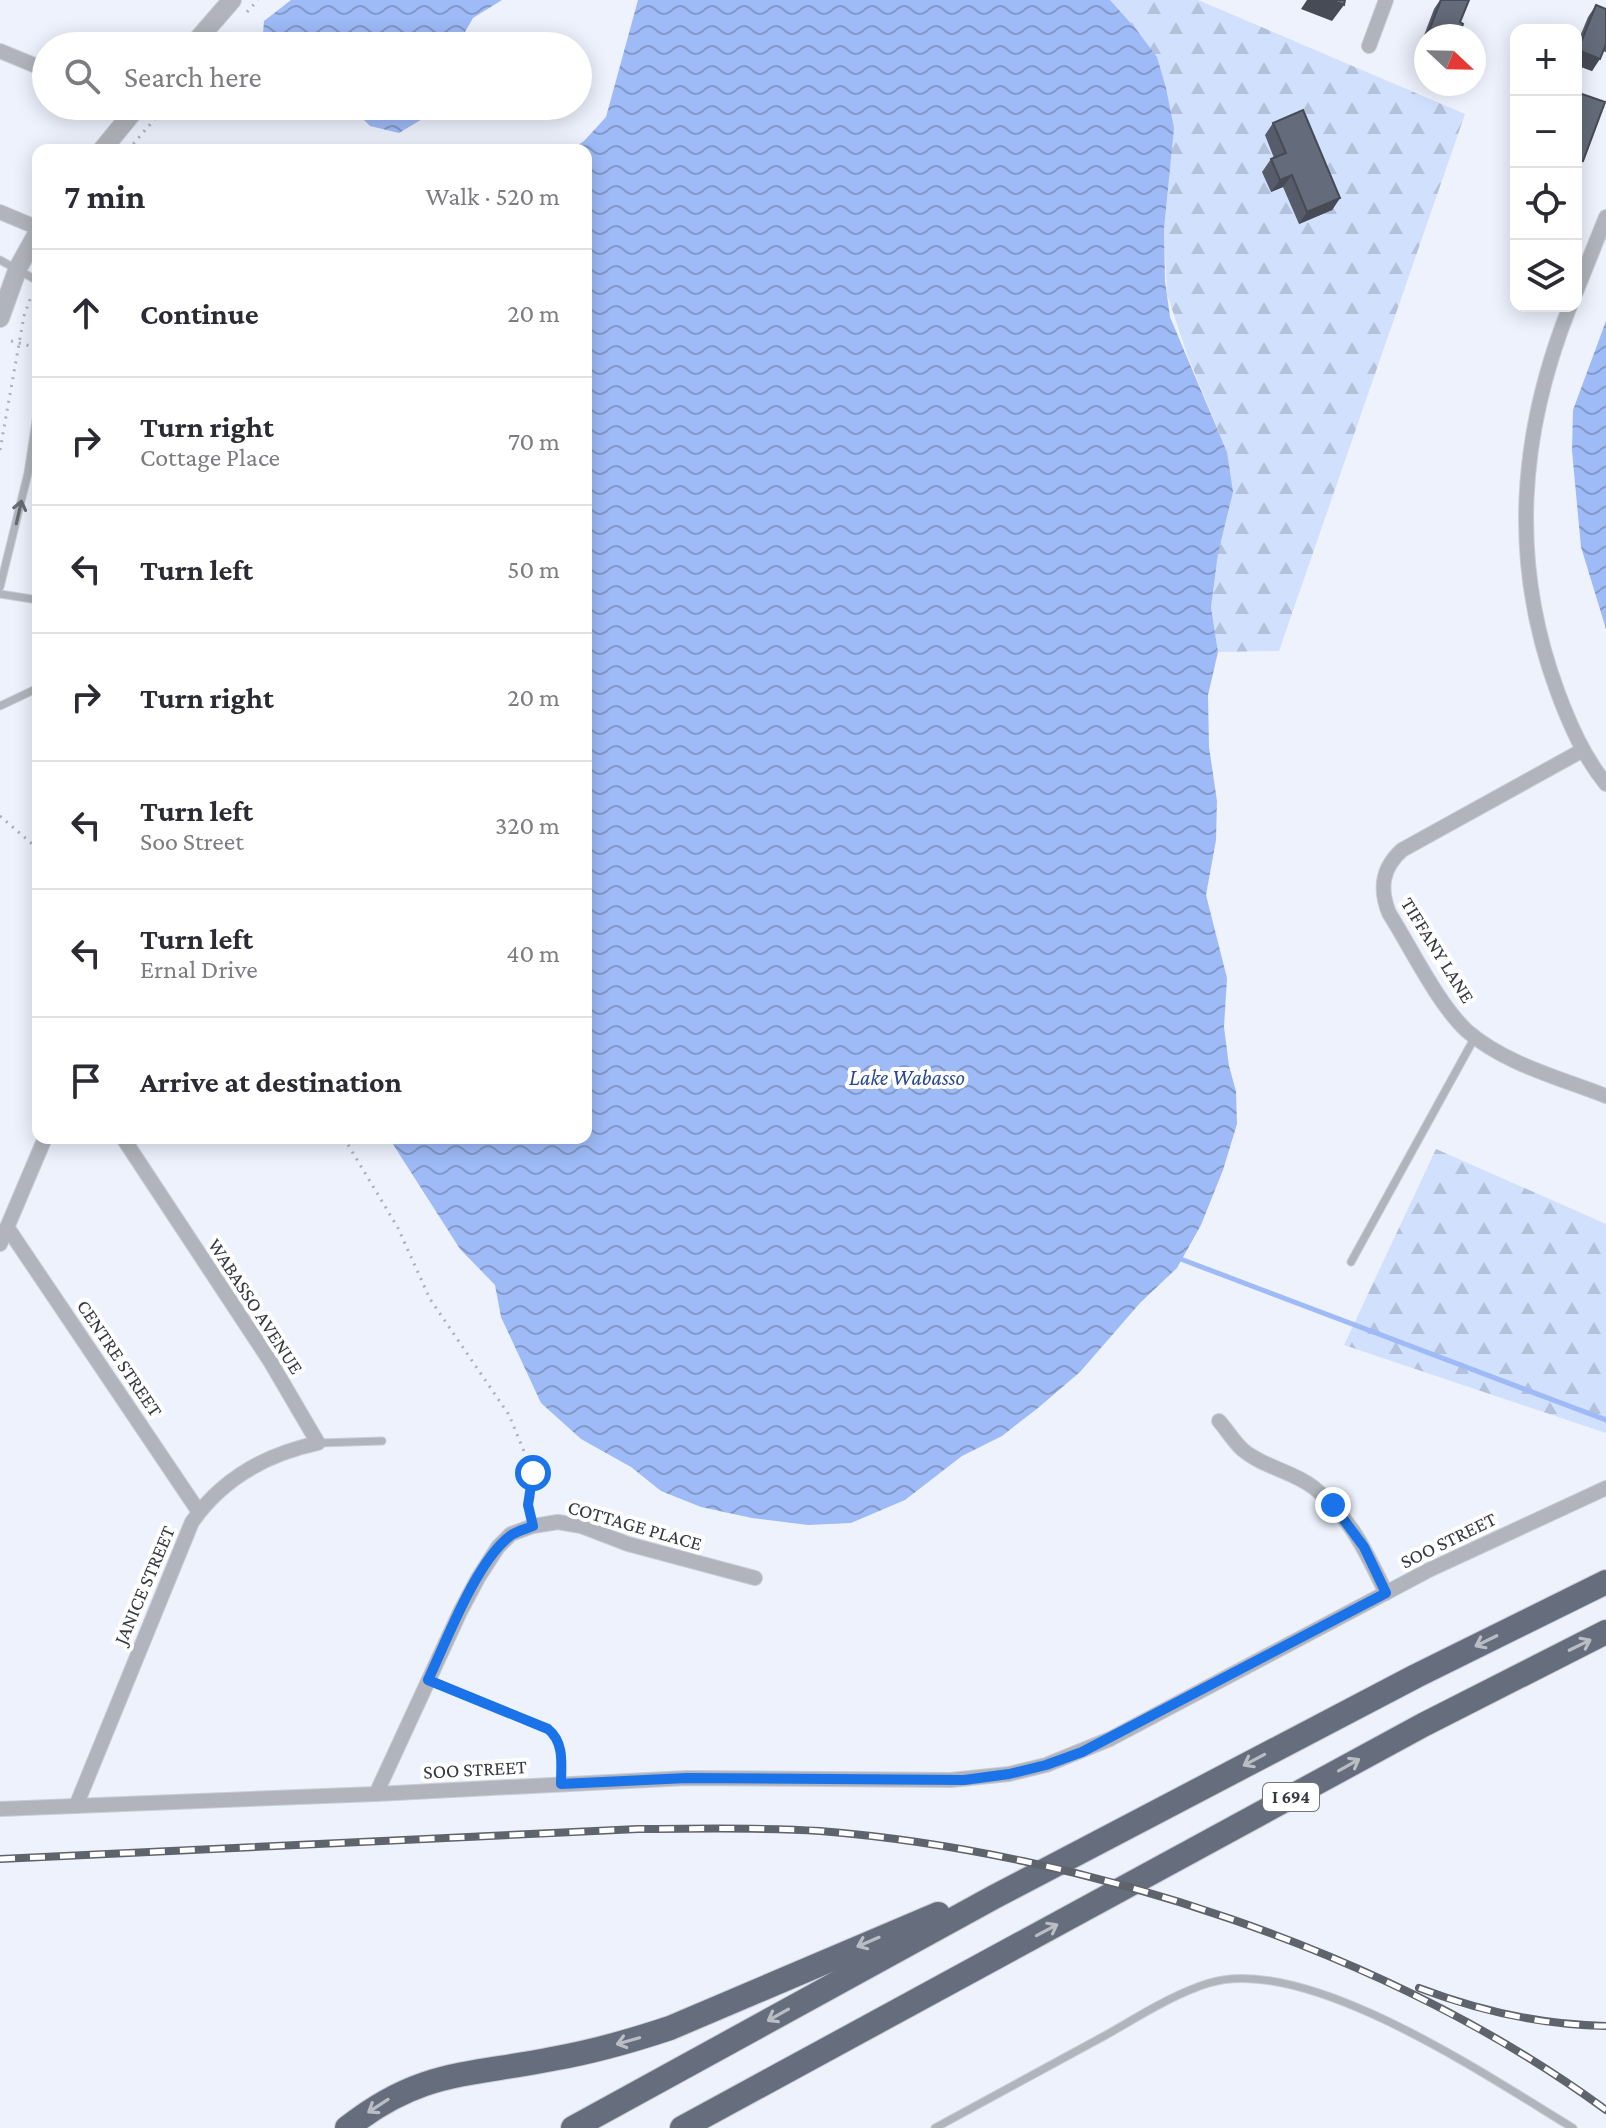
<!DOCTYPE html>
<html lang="en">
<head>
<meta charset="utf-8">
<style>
	body { margin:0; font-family:"Crimson Pro",serif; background:#f7f7f7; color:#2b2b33 }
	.controls { position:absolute; right:24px; top:24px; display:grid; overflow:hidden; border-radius:16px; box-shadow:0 4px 20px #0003 }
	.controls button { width:72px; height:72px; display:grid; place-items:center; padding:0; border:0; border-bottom:2px solid #e1e1e2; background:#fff; color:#2b2b33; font:40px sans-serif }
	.compass { position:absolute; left:1414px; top:24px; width:72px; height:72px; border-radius:50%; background:#fff; box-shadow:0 4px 20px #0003; rotate:112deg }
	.stop { position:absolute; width:24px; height:24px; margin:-18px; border:6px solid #1a73e8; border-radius:50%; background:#fff }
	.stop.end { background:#1a73e8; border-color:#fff; box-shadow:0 2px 8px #0008 }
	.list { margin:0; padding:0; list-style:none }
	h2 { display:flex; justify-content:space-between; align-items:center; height:104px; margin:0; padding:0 32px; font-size:34px }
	h2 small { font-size:26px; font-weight:400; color:#7c7c81 }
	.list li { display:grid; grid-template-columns:52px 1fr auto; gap:24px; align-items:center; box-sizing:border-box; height:128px; padding:0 32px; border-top:2px solid #e1e1e2 }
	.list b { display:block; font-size:30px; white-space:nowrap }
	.list p { margin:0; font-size:26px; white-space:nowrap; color:#7c7c81 }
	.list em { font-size:26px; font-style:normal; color:#7c7c81 }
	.icon { flex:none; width:44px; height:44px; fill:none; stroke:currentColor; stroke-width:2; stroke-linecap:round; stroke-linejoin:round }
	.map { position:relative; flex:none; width:1606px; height:2128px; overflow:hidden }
	.search { position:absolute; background:#fff; box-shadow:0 4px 20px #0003; left:32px; top:32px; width:560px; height:88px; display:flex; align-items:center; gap:20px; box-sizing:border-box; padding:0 28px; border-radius:44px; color:#7c7c81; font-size:30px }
	.panel { position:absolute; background:#fff; box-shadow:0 4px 20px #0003; left:32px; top:144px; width:560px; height:1000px; border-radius:16px }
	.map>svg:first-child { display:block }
	.forest { fill:url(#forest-firs) }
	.water { fill:url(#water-waves) }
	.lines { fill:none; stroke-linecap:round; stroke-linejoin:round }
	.stream { stroke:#9ebbf8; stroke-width:5 }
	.service-casing { stroke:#c8cdd7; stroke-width:9 }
	.minor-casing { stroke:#c8cdd7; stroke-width:16 }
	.tertiary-casing { stroke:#c8cdd7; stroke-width:20 }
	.motorway-casing { stroke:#c8cdd7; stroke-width:26 }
	.path { stroke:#acb0ba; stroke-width:3; stroke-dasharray:2 6; stroke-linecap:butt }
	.service { stroke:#b1b4bc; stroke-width:7 }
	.minor { stroke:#b1b4bc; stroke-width:14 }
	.tertiary { stroke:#b1b4bc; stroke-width:18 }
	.motorway { stroke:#666e7d; stroke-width:24 }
	.rail-casing { stroke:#5f636b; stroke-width:8 }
	.rail { stroke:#fff; stroke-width:5; stroke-dasharray:15; stroke-linecap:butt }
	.wall { fill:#565c69 }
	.shaded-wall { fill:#464b55 }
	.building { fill:#646b7a; stroke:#464b55; stroke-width:2 }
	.oneway { stroke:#676a72 }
	.oneway2 { stroke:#babec4 }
	.route { stroke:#1a73e8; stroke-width:10 }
	.labels { text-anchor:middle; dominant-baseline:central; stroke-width:8; stroke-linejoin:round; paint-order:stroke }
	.shield { fill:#fff; stroke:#727479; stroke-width:2 }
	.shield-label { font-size:18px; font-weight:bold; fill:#363940 }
	.street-label { font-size:20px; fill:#363940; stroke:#fff }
	.water-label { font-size:22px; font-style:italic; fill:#2b498f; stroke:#fff }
</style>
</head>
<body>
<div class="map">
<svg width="1606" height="2128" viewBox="0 0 1606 2128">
	<defs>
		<pattern id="forest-firs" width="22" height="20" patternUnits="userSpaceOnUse" patternTransform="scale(2)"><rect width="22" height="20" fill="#d1e0fd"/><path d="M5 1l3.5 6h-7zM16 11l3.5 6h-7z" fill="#b4c1da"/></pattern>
		<pattern id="water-waves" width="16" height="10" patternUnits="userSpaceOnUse" patternTransform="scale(2)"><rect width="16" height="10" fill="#9ebbf8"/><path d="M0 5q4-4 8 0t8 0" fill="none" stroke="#8299ca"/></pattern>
	</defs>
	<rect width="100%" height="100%" fill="#edf2fd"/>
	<g class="forest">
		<path d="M1110,0H1198L1465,114L1279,651L1218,652L1211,607L1227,452L1187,354L1167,294L1156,57L1136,29Z"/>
		<path d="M1436,1149L1606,1224V1433L1344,1345Z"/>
	</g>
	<g class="water">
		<path d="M291,0H502L473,18L457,46H262L264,21Z"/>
		<path d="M638,0H1110L1136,29L1157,57L1166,88L1174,128L1164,228L1165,281L1170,317L1227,452L1233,492L1218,553L1211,607L1218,652L1208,695L1209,747L1217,801L1216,840L1206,895L1227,978L1224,1027L1229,1066L1236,1091L1237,1124L1223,1170L1201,1225L1177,1268L1140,1303L1080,1372L1038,1408L1002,1436L962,1456L905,1500L851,1523L808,1525L752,1518L701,1507L661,1491L631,1467L581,1439L541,1403L501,1317L495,1285L460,1249L389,1138H586V150H570L584,141L606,117Z"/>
		<path d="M350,106H433L429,115L399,133L370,126Z"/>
		<path d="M1606,321V629L1581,547L1572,451L1573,410Z"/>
	</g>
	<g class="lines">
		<path class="stream" d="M1178,1258L1606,1420"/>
		<defs>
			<g id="service">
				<path d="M0,260L38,281"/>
				<path d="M0,587L28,473L38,408"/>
				<path d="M0,594L38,600"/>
				<path d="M0,706L38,688"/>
				<path d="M1351,1262L1475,1037"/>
				<path d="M318,1443L382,1441"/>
				<path d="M428,1680L548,1729C565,1743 561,1764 561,1784"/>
				<path d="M935,2128C992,2097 1049,2066 1106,2035C1138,2017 1173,1994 1209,1983C1307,1953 1490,2078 1573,2128"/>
			</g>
			<g id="minor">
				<path d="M1369,46L1386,0"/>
				<path d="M0,51L46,70"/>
				<path d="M0,212L38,228"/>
				<path d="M1576,292L1606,217"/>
				<path d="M1570,306C1519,434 1509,562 1558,693C1570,725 1584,757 1606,784"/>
				<path d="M1583,750L1402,850C1382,868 1379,888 1389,913C1411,948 1438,1004 1467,1031C1505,1064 1560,1078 1606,1096"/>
				<path d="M7,1227L199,1512"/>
				<path d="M0,1244L45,1138"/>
				<path d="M1219,1421C1227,1430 1234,1442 1243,1450C1263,1467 1292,1471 1313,1487C1349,1515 1367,1553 1386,1593"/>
				<path d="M376,1794L460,1612L478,1578L498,1547L511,1534L533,1526L558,1522L581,1526L628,1544L755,1578"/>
				<path d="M76,1806L192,1522C222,1479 267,1454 318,1443L270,1361L123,1138"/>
				<path d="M0,1809L376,1794L687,1778L951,1780L1009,1774L1046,1765L1110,1739L1429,1570L1606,1488"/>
			</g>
			<g id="tertiary">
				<path d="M192,46L232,0"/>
				<path d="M102,150L138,106"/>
				<path d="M0,318L18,268L38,232"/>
			</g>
			<g id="motorway">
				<path d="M347,2128C420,2070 467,2076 552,2059C592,2052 631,2041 670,2028L938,1914"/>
				<path d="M573,2128L994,1897L1416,1676L1606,1582"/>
				<path d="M682,2128L1423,1725L1606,1632"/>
			</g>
		</defs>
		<use href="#service" class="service-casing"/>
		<use href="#minor" class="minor-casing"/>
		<use href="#tertiary" class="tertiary-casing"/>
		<use href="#motorway" class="motorway-casing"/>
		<g class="path">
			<path d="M247,12L258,0"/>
			<path d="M128,150L166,106"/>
			<path d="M11,341L38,348"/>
			<path d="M0,450L24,316L32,294"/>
			<path d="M0,816L38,849"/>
			<path d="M344,1138L398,1228L430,1299L509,1415L533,1473L530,1511"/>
		</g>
		<use href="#service" class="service"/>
		<use href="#minor" class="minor"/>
		<use href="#tertiary" class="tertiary"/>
		<use href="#motorway" class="motorway"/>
		<defs>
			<g id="rail">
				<path d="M0,1859L638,1829C698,1829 759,1827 820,1831C1084,1852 1391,1952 1606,2110"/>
				<path d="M1419,1988C1480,2011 1540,2025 1606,2026"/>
			</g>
		</defs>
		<use href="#rail" class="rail-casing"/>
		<use href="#rail" class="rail"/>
	</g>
	<g class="wall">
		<path d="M1440,0H1469L1460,22V33L1467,36H1426V54L1418,51L1434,9Z"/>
		<path d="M1596,5L1606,9V52L1603,51L1592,71L1576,65V46L1588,17Z"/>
		<path d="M1273,123L1340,198L1332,210L1299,224L1283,187L1271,192L1262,172L1271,159L1274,158L1265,135Z"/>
	</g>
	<g class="shaded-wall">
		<path d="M1307,0H1331L1344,5L1332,21L1301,9Z"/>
		<path d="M1426,39V54L1418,51Z"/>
		<path d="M1578,50L1600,59L1592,71L1576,65V53Z"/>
		<path d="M1576,159L1583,161L1576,172Z"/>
		<path d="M1292,175L1283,187L1271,192L1280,180Z"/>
		<path d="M1340,198L1332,210L1299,224L1307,212Z"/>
	</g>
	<g class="building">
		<path d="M1331,0H1345L1344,5Z"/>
		<path d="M1441,0H1469L1460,22L1463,24L1460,33L1467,36H1427Z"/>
		<path d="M1596,5L1606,9V44L1600,59L1578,50Z"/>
		<path d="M1579,93L1605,102L1583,161L1576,159V102Z"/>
		<path d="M1303,110L1340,198L1307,212L1292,175L1280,180L1271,159L1286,153L1273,123Z"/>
	</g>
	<defs><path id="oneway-shaft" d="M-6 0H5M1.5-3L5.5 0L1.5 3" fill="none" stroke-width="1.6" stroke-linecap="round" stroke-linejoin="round" transform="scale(2)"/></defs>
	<use class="oneway" href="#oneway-shaft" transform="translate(19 512) rotate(-77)"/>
	<g class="oneway2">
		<use href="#oneway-shaft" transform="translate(1486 1641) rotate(154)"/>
		<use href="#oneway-shaft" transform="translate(1580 1645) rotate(-26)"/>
		<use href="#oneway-shaft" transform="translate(1254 1760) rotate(152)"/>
		<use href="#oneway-shaft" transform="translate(1349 1765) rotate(-29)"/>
		<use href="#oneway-shaft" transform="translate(1047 1930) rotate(-28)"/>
		<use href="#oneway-shaft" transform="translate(868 1942) rotate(157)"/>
		<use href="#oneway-shaft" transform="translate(778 2015) rotate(151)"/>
		<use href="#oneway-shaft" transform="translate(628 2041) rotate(164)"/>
		<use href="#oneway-shaft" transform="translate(378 2106) rotate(147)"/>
	</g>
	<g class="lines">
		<path class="route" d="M533,1473L528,1505L533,1526C526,1529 516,1531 510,1536C476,1562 447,1640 428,1680L548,1729C565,1743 561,1765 561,1784L687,1778L964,1780L1009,1774L1046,1765L1082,1752L1386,1593L1364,1547L1333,1505"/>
	</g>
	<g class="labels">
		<rect class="shield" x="1263" y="1783" width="56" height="28" rx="6"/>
		<g class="shield-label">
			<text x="1291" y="1797">I 694</text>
		</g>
		<g class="street-label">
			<text transform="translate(1438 950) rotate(58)">TIFFANY LANE</text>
			<text transform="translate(256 1306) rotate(57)">WABASSO AVENUE</text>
			<text transform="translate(120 1358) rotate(56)">CENTRE STREET</text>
			<text transform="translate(635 1525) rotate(16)">COTTAGE PLACE</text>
			<text transform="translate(1448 1540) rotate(-26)">SOO STREET</text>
			<text transform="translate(144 1585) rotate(-67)">JANICE STREET</text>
			<text transform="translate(475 1769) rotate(-3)">SOO STREET</text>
		</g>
		<g class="water-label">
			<text x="907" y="1077">Lake Wabasso</text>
		</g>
	</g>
</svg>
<div class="controls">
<button>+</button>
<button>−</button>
<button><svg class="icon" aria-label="locate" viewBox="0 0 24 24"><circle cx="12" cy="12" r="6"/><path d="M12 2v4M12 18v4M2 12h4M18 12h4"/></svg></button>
<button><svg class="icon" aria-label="layers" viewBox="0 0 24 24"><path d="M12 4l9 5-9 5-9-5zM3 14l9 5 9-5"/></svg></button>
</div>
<svg class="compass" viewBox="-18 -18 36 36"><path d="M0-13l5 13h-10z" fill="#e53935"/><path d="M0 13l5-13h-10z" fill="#7c7c81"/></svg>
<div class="stop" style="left:533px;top:1473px"></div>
<div class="stop end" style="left:1333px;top:1505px"></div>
<div class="search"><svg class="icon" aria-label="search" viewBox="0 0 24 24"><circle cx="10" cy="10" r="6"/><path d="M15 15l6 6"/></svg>Search here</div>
<section class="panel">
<h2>7 min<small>Walk · 520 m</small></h2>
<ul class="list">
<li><svg class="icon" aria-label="ahead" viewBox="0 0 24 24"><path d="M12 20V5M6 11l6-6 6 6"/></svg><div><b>Continue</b></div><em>20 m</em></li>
<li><svg class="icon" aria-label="right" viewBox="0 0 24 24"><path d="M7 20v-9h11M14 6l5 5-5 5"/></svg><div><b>Turn right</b><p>Cottage Place</p></div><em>70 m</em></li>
<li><svg class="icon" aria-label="left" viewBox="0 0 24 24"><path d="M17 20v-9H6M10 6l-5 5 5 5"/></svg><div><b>Turn left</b></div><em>50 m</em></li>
<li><svg class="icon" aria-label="right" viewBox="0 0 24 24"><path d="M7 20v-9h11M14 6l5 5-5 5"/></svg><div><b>Turn right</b></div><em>20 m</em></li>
<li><svg class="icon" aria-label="left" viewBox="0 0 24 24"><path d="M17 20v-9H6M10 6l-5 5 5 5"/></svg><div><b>Turn left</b><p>Soo Street</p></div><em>320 m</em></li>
<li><svg class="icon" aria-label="left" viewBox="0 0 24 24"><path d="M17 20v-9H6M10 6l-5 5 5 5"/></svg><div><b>Turn left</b><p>Ernal Drive</p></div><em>40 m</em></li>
<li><svg class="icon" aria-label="arrive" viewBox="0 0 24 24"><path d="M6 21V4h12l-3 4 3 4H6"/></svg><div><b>Arrive at destination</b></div></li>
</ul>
</section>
</div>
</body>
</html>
